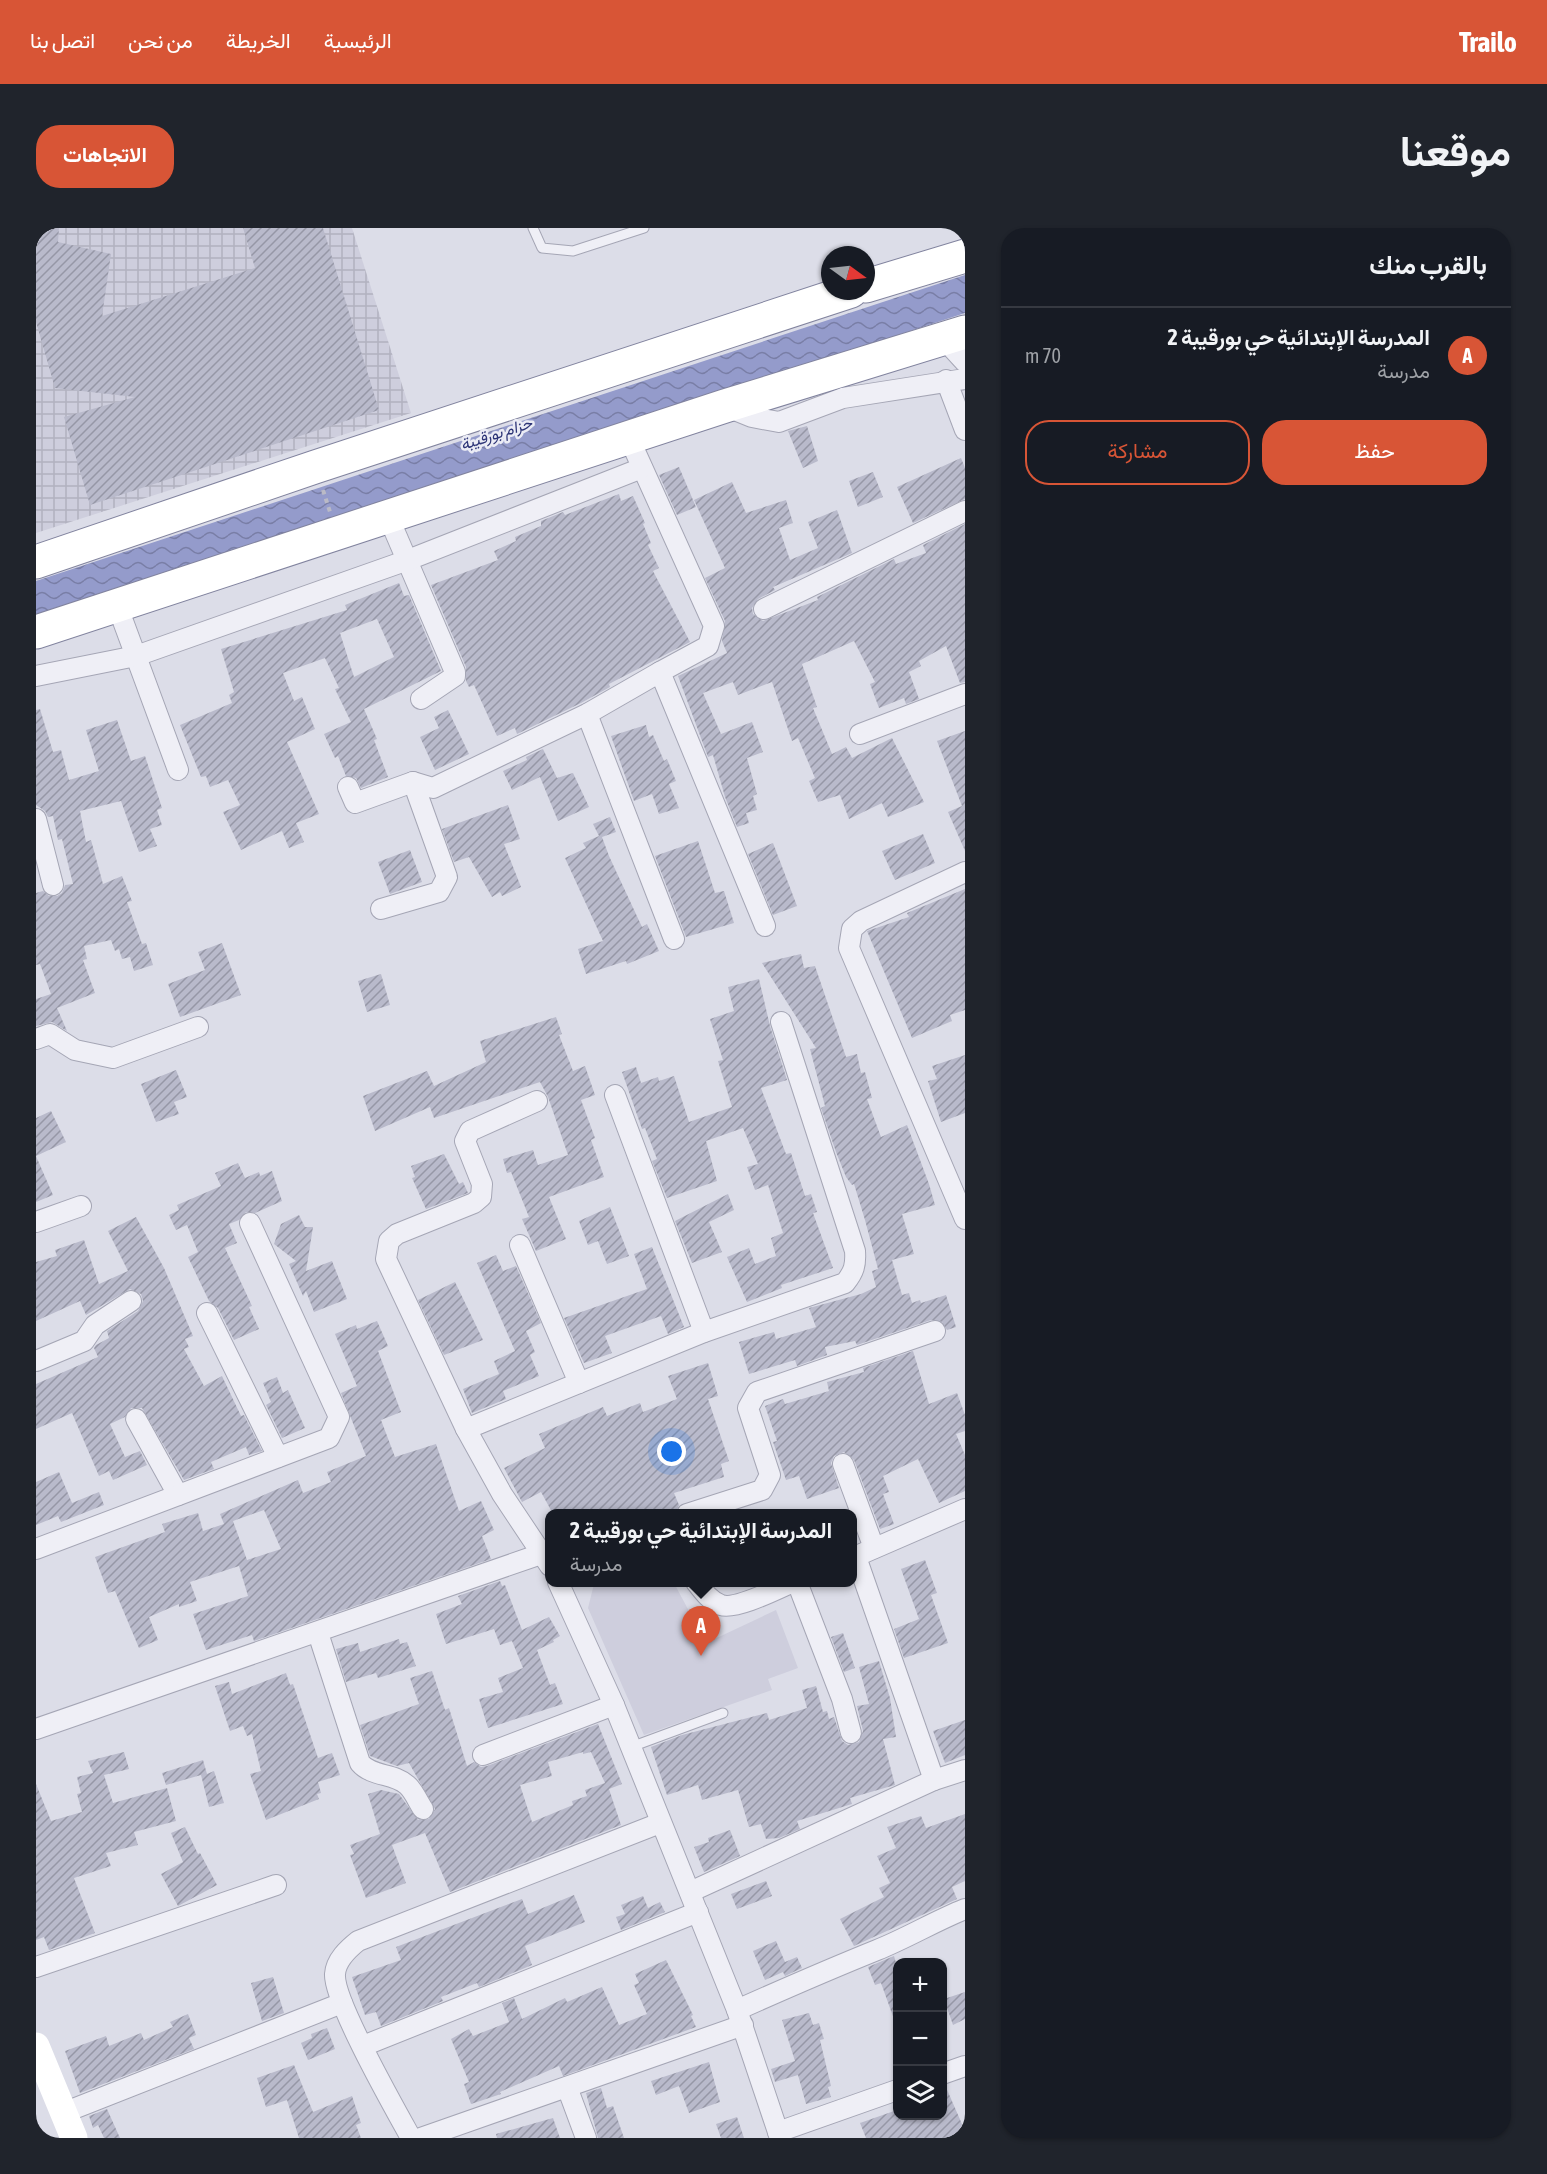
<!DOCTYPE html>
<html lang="ar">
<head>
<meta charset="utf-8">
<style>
	body { margin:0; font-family:"Asap Condensed",Vazirmatn,sans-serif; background:#20242c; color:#f1f3f6; direction:rtl }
	.controls { position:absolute; right:18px; bottom:18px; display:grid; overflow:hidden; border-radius:12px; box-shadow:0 2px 4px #0004 }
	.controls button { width:54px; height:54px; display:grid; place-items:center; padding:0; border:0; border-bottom:2px solid #363941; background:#171b24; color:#f1f3f6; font:30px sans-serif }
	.compass { position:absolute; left:785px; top:18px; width:54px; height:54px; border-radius:50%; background:#171b24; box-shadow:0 2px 4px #0004; rotate:105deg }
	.you { position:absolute; left:636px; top:1224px; width:21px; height:21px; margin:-15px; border:4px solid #fff; border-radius:50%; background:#1a73e8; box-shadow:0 0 0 9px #1a73e833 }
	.badge { display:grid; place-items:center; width:39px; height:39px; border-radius:50%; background:#d85536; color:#fff; font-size:20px; font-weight:700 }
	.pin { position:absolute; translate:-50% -50px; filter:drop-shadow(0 2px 3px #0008) }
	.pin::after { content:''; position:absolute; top:32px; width:21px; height:18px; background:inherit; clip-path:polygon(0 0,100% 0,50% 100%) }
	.popup { position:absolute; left:509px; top:1281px; width:312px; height:78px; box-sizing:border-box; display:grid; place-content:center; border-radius:12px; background:#171b24; filter:drop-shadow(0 2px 4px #0005); font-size:20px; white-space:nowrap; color:#9ea1a6 }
	.popup b { font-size:22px; color:#f1f3f6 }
	.popup::after { content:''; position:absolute; left:50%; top:100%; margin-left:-12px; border:12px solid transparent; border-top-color:#171b24 }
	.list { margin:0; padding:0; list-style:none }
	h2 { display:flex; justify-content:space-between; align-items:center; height:78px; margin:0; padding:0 24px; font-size:26px }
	h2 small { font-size:20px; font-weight:400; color:#9ea1a6 }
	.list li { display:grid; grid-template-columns:39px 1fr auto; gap:18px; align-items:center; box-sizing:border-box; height:96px; padding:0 24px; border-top:2px solid #363941 }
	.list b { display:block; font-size:22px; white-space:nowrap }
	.list p { margin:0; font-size:20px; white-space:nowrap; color:#9ea1a6 }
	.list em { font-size:20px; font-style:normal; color:#9ea1a6 }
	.actions { display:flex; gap:12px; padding:18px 24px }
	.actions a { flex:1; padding:14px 0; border:2px solid #d85536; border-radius:24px; text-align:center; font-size:21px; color:#d85536 }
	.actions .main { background:#d85536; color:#fff }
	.icon { flex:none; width:33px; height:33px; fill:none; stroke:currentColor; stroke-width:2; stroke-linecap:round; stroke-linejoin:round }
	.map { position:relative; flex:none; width:929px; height:1910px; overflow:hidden; direction:ltr; border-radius:24px }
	header { display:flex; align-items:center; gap:36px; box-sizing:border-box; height:84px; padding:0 30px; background:#d85536; color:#fff }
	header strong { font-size:28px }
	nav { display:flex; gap:33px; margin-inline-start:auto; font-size:21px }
	.intro { display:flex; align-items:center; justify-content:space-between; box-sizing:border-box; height:144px; padding:0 36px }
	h1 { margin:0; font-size:42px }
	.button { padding:15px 27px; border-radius:24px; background:#d85536; color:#fff; font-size:21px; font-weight:700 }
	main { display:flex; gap:36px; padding:0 36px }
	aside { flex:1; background:#171b24; border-radius:24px; box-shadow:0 2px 4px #0004 }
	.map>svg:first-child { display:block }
	.built { fill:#cecedd }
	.industrial { fill:url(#industrial-grid) }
	.water { fill:url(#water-waves) }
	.building { fill:url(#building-hatch); fill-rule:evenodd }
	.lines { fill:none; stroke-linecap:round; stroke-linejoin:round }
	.lane-casing { stroke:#a5a6b5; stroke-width:11 }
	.street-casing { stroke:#a5a6b5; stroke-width:22 }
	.highway-casing { stroke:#82849f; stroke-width:35 }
	.path { stroke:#babac6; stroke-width:4; stroke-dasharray:4.5 4.5; stroke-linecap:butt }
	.lane { stroke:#efeff6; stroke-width:9 }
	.street { stroke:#efeff6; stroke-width:20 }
	.secondary { stroke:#fff; stroke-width:27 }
	.highway { stroke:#fff; stroke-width:33 }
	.labels { text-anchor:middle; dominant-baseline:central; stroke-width:5; stroke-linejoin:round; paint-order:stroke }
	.water-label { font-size:16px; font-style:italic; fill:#2c3476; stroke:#ebecf5 }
</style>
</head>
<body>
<header>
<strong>Trailo</strong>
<nav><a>الرئيسية</a><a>الخريطة</a><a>من نحن</a><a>اتصل بنا</a></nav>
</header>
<div class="intro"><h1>موقعنا</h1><a class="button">الاتجاهات</a></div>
<main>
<aside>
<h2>بالقرب منك<small></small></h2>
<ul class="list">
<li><span class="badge">A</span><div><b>المدرسة الإبتدائية حي بورقيبة 2</b><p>مدرسة</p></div><em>70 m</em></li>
</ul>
<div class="actions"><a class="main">حفظ</a><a>مشاركة</a></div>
</aside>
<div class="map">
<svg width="929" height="1910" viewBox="0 0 929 1910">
	<defs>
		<pattern id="industrial-grid" width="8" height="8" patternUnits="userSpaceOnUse" patternTransform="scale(1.5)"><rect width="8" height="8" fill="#cecedd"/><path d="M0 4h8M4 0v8" fill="none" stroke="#b1b1bf"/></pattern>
		<pattern id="water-waves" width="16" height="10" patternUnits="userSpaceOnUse" patternTransform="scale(1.5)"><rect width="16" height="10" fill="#949bcb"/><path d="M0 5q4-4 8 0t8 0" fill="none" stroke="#797ea6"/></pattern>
		<pattern id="building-hatch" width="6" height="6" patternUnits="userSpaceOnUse" patternTransform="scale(1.5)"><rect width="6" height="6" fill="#b9bacb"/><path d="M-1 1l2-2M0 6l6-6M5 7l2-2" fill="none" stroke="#9697a6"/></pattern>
	</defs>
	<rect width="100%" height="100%" fill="#dcdde8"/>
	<path class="built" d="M562,1355H638L670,1415L740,1382L762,1440L732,1451L736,1462L608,1507L552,1380L558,1356Z"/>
	<path class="industrial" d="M0,0H316L375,185L0,305Z"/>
	<path class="water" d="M929,47V85L0,390V353Z"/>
	<g class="building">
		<path d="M0,0H23L22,14L75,26L66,88L219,40L207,0H287L343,182L54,277L28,189L99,169L19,160L0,94Z"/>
		<path d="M771,198L782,233L767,240L752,203Z"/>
		<path d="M925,230L929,240V271L877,295L861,259Z"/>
		<path d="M643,239L660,279L641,287L623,247Z"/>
		<path d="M837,244L847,269L822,279L813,253Z"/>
		<path d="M696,254L710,285L750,272L757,295L743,300L754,332L782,320L772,294L801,282L816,325L737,359L739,362L722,371L716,380L717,386L727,393L782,372L781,369L858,331L860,336L890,325L887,317L929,296V454L924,455L910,418L883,433L885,438L873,444L883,471L870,476L868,470L843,480L834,456L839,454L818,413L766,436L781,479L777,480L796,526L810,519L816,530L856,510L888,574L852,589L846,575L813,591L804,567L782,574L773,553L779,550L762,510L756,513L736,454L702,467L697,454L667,465L685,506L716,494L727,524L711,530L721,566L717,568L721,582L710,585L713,595L701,599L689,569L677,527L672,529L642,448L691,425L686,413L689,393L669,350L689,340L658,272Z"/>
		<path d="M583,266L585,273L597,268L609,295L607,296L615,315L612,317L623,340L617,343L654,414L573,456L574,459L545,475L481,506L479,500L461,508L438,457L433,459L430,453V439L395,357L462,332L458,323L480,313L479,309L505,298V293L527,284L529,287Z"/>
		<path d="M363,355L368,368L373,367L405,443L328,481L341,511L338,512L352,549L325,560L320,550L310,548L302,528L299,530L288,506L315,494L299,461L303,460L289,430L247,445L258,473L266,469L279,501L251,514L283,586L260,595L268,614L253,620L246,603L205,622L187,584L204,577L192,552L174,559L170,548L165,549L144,497L196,475L193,467L198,464L185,421L311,382L309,377ZM341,391L358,429L318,449L304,405Z"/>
		<path d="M4,481L17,524L25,522L33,552L63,543L50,502L81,492L95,533L109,528L126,580L121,582L126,597L114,601L121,618L103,624L85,573L44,583L50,614L55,612L67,656L86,648L96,673L91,674L106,716L110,715L117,737L98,743L94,729L86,731L83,721L79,723L75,712L48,718L51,731L47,732L59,765L21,780L31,803L16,794L0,798V771L15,766L4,736L0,737V665L7,663L13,668H21L26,665L29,657L37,656L26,611L22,612L17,588L12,589L9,583L0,577V482Z"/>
		<path d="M412,482L433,526L399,542L384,509L403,500L398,489Z"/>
		<path d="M610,497L613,509L617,507L628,533L631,531L640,553L633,556L643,580L623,586L616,566L598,573L575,508Z"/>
		<path d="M929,503V623L912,584L926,578L901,513Z"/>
		<path d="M507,521L521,550L537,545L553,579L522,593L504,549L476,562L467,543L491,532L490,529Z"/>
		<path d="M472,577L484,611L468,616L485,659L466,668L464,664L456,669L433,629L418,634L406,601Z"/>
		<path d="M574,589L580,604L566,609L573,628L606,699L611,696L623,723L591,736L590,733L550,746L542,721L567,713L529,630L550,620L547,615L563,608L557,596Z"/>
		<path d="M887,606L899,635L859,652L846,623Z"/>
		<path d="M662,613L679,665L688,663L698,695L650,709L619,628Z"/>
		<path d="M737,615L761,678L737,687L712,626Z"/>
		<path d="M374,622L386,654L354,666L342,634Z"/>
		<path d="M929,661V782L914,787L916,793L876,810L831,703L873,689L871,685Z"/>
		<path d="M186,715L205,767L144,789L132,756L169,742L162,724Z"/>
		<path d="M765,726L768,740L779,738L810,829L821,826L825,845L829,844L836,870L831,871L845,909L871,897L893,956L899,977L866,986L878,1026L856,1032L866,1067L873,1065L876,1075L884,1072L885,1075L910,1067L920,1099L911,1102L906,1094L895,1092L821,1117L819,1113L789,1119L791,1127L761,1138L759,1132L713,1146L703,1114L738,1104L740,1111L780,1099L773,1080L825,1066L840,1059L836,1043L842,1041L829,992L818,956L816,957L810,949L800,924L785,880L789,878L774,821L780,820L726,735Z"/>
		<path d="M345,746L354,777L331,784L322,753Z"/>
		<path d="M723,751L734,798L751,852L725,860L750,926L755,925L769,968L775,966L781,984L777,985L797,1040L745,1057L746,1060L711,1074L691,1029L713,1020L719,1036L740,1028L735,1010L747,1005L732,957L719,962L711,939L722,936L707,900L670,913L681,953L631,970L616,933L621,931L609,900L606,901L586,844L600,839L605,855L622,849L623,853L638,848L653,894L696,879L682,833L687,832L674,791L698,783L692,759Z"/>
		<path d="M520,789L526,806L523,807L537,843L549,838L559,867L545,872L559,910L555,912L568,949L513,969L530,1011L500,1023L486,991L493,989L475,944L471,945L467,931L497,922L502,937L532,927L512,869L504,854L398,890L394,879L339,903L327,868L391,843L398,858L450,834L444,813Z"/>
		<path d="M929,827V885L905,894L892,853L901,851L896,838Z"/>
		<path d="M140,842L151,869L138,874L143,886L120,894L105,856Z"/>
		<path d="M15,883L30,914L0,928L17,967L0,974V890Z"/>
		<path d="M408,926L423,956L427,954L432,965L390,981L376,950L379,949L375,938Z"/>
		<path d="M202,935L209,950L223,944L224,948L236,943L246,973L219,985L210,984L203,992L193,996L201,1015L189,1020L216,1078L213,1079L223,1101L198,1112L182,1080L173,1073L152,1029L162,1024L151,997L140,1002L133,987L143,982L141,977L185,958L179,945Z"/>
		<path d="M692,966L698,982L673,994L686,1024L656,1035L639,993Z"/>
		<path d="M574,979L593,1028L571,1036L562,1013L552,1017L543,993Z"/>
		<path d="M263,987L269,999H277L270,1043L296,1033L311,1071L278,1084L270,1063L267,1068L253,1036L260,1033L238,1016L245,996Z"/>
		<path d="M100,989L128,1040L157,1108L149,1111L153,1119L148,1121L168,1158L186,1148L205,1188L208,1187L226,1223L213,1227L210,1219L175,1234L178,1241L148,1252L106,1180H95L89,1189L74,1196L89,1229L104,1223L111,1237L77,1252L73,1243L63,1248L36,1185L0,1201V1156L62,1129L58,1120L60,1117L73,1110L71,1103L102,1083L107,1073L105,1066L94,1061L50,1087L44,1073L0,1093V1034L21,1028L19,1022L48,1012L63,1056L92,1043L72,1003Z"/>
		<path d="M616,1019L648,1099L632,1106L625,1088L569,1108L576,1125L548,1135L528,1090L611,1061L598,1026Z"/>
		<path d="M460,1027L467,1043L480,1038L505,1095L490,1103L499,1124L494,1127L503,1148L467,1163L470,1171L436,1185L427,1161L463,1146L458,1133L479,1123L441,1035Z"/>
		<path d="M419,1054L447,1112L408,1127L382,1072Z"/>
		<path d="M341,1093L352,1118L342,1123L365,1184L345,1192L359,1229L400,1216L423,1283L445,1273L458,1302L446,1308L455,1331L218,1413L216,1407L170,1422L157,1386L212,1368L203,1338L154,1354L161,1373L143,1379V1376L113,1389L122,1412L103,1420L79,1363L72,1365L59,1329L129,1304L126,1296L162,1285L167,1303L188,1296L184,1286L262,1252L267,1265L295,1254L291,1244L330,1228L305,1165L321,1158L299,1106L320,1097L321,1101ZM228,1282L245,1321L211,1332L197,1293Z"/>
		<path d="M877,1123L893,1176L921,1165L929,1187V1203L920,1206L929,1227V1263L903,1275L882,1231L847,1248L853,1264L847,1266L858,1296L844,1301L818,1232L808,1224L798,1228L795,1235L803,1260L771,1271L763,1248L750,1252L737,1214L741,1213L729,1178L747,1171L749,1176L793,1163L791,1154L828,1144L827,1140Z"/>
		<path d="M672,1135L682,1168L672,1171L693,1233L685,1236L688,1249L638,1265L643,1277L639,1286H517L505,1264L486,1274L468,1240L509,1220L503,1206L567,1179L571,1188L604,1175L607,1184L641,1171L632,1148Z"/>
		<path d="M241,1149L247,1165L252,1162L269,1200L246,1210L230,1177L235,1174L227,1155Z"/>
		<path d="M23,1244L36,1275L63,1264L68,1277L25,1294L22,1288L0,1297V1254Z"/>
		<path d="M889,1332L901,1365L895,1367L912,1415L868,1430L858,1401L883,1391L865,1341Z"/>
		<path d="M464,1353L466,1358L469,1357L486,1402L513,1389L524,1408L517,1412L518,1414L501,1422L514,1457L519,1455L527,1476L452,1500L443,1471L467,1464L462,1450L487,1440L476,1413L464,1417L458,1401L410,1416L400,1386L426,1376L422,1368Z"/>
		<path d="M807,1405L819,1440L808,1444L795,1409Z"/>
		<path d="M363,1411L364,1416L371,1414L380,1438L342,1450L340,1445L310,1454L300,1421L322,1415L324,1424Z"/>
		<path d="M843,1433L854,1470L860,1509L847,1511L859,1557L814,1570L816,1576L761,1593L764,1601L743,1610L730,1611L725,1596L713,1599L702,1562L666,1572L662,1557L631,1567L615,1519L646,1507L731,1485L733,1492L771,1480L766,1462L780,1458L787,1484L791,1483L793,1491L798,1489L806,1513L812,1517L823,1514L827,1503L821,1478L833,1476L823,1439Z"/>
		<path d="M396,1443L409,1482L413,1480L431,1538L438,1534L445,1539L451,1538L562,1496L586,1556L573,1561L585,1597L414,1664L389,1605L356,1617L370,1655L330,1670L314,1627L318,1626L314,1617L344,1606L332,1566L345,1562L363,1566L382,1592L393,1591L399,1581L373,1535L361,1538L334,1528L324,1497L383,1476L374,1450ZM547,1524V1526L555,1524L569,1555L549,1562L551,1568L536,1573L537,1577L496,1594L484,1557L516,1548L512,1534Z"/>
		<path d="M250,1445L254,1457L257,1456L282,1530L296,1525L304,1547L282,1554L285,1565L281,1566L283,1571L230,1592L214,1546L225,1543L216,1506L211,1508L207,1498L194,1503L179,1458L193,1454L196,1466Z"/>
		<path d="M929,1492V1527L909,1535L897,1503Z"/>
		<path d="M88,1524L93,1541L68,1547L77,1575L131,1560L140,1593L98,1604L102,1617L70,1625L75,1638L38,1650L59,1705L13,1722L8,1709L0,1712V1556L15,1593L46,1584L41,1566L45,1565L41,1549L57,1545L52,1533Z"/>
		<path d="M167,1532L171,1546L178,1543L188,1575L173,1579L165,1547L130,1557L126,1545Z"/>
		<path d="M929,1586V1653L916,1659L921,1671L818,1718L804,1691L848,1669L843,1660L854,1655L841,1628L860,1620L851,1599L885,1588L890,1600Z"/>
		<path d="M149,1599L162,1626L164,1625L181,1657L142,1678L125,1646L147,1634L135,1605Z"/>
		<path d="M694,1602L704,1628L668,1644L658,1619L673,1614L672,1610Z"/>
		<path d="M730,1653L736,1668L701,1681L695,1666Z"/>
		<path d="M538,1667L549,1694L489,1718L496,1737L443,1759L441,1755L405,1769L407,1773L345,1798L340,1784L329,1787L316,1749L365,1732L360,1719L486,1671L492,1686Z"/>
		<path d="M607,1668L612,1680L624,1674L629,1684L585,1702L580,1689L589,1686L585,1677Z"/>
		<path d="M740,1713L749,1734L761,1729L766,1740L749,1748L747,1744L729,1752L717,1723Z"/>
		<path d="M858,1728L861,1738V1794H859L845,1755L839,1757L832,1739Z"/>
		<path d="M630,1732L657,1787L655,1788L660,1799L527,1848L523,1838L464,1864L465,1866L435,1876L428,1856L433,1854L415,1811L433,1801L437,1808L473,1794L466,1775L478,1770L486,1791L529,1770L531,1774L566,1759L583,1797L611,1786L598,1757L603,1755L599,1746Z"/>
		<path d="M237,1749L248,1785L226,1793L215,1755Z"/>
		<path d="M929,1764V1791L917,1797L908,1771Z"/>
		<path d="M773,1785L777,1797L783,1795L788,1811L784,1812L795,1858L792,1859L795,1869L770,1876L762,1847L739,1854L735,1841L759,1833L746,1792Z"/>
		<path d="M152,1786L160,1807L153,1810L158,1821L44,1865L29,1823L70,1808L73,1818L105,1805L108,1812L137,1799L134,1794Z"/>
		<path d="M291,1800L299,1821L272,1832L265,1815L276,1810L275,1806Z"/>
		<path d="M673,1834L684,1874L653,1885L643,1858L620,1867L615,1853Z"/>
		<path d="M258,1837L277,1884L316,1868L325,1895L320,1897L325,1910H263L251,1872L230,1879L221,1850Z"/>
		<path d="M909,1857L929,1903V1910H830L824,1895L861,1882V1887H906V1858Z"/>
		<path d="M565,1860L571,1880L577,1878L588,1910H562L550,1865Z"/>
		<path d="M71,1881L84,1910H68L62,1897L57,1900L53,1888Z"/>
		<path d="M701,1889L708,1910H685L680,1896Z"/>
		<path d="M517,1890L524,1910H461L460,1906Z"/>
	</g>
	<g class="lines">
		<defs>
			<g id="lane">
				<path d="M497,0L506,20L537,23L608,0"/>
				<path d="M595,1519L687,1485"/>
			</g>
			<g id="street">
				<path d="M907,110L929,134"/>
				<path d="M910,152L929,202"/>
				<path d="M689,178L716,189L743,194L807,170L929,151"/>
				<path d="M593,210L678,398L672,418L624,444"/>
				<path d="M352,288L419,444V448L385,471"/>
				<path d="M81,377L142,542"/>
				<path d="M728,381L929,283"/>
				<path d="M0,448L100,428L372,332L606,240"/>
				<path d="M551,486L638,711"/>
				<path d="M824,506L929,466"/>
				<path d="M312,559L319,575L377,554L397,560L551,486L624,444L729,698"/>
				<path d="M0,591L17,657"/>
				<path d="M929,644L825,693L816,701L813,720L929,991"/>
				<path d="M345,681L403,664L411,649L377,554"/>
				<path d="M0,811L14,806L39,822L77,830L162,799"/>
				<path d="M579,867L668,1104"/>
				<path d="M501,873L434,903L429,913L446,956L445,969L438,975L361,1006L353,1013L350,1031L430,1201L466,1266L514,1338"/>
				<path d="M0,994L45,978"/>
				<path d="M484,1017L543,1155"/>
				<path d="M171,1085L242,1229"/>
				<path d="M0,1133L48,1113L59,1097L95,1073"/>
				<path d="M100,1191L142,1267"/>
				<path d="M430,1201L668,1104L809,1055C818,1044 820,1037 819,1023L745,794"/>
				<path d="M807,1236L838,1320"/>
				<path d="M651,1286L726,1262L734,1247L712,1180L721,1164L899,1103"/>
				<path d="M0,1321L293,1210L303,1189L214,995"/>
				<path d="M820,1329L898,1552"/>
				<path d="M816,1330L929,1281"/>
				<path d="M522,1354L578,1477L701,1782L744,1910"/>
				<path d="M660,1354C667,1363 674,1373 685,1377C700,1382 741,1361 757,1354"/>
				<path d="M761,1354L806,1471L815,1505"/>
				<path d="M282,1405L324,1535C336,1549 358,1545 371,1557C378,1563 382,1574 387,1581"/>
				<path d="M0,1501L505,1326"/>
				<path d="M447,1527L578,1477"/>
				<path d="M654,1664L898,1552L929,1542"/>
				<path d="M0,1739L240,1657"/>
				<path d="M701,1782C748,1761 794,1741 841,1722C871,1710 899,1693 929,1681"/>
				<path d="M327,1818L662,1684"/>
				<path d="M906,1846L929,1838"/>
				<path d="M531,1859L550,1910"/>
				<path d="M27,1885L306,1775"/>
				<path d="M742,1904L861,1862"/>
				<path d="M375,1910C359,1881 297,1772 299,1746C300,1732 312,1721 322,1713L624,1595"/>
				<path d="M385,1910L707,1797"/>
			</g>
			<g id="highway">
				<path d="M830,58L929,28"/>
				<path d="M0,334L279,239L815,63"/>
				<path d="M0,404L689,178L929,104"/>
			</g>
		</defs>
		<use href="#lane" class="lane-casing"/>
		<use href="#street" class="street-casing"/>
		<use href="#highway" class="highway-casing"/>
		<path class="path" d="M287,262L294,284"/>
		<use href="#lane" class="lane"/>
		<use href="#street" class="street"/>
		<path class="secondary" d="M0,1818L38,1910"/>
		<use href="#highway" class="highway"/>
	</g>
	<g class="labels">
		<g class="water-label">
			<text transform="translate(460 205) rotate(-18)">حزام بورقيبة</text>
		</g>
	</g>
</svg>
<div class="controls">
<button>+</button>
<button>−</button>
<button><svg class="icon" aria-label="layers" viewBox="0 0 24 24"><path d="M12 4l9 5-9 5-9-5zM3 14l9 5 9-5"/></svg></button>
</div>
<svg class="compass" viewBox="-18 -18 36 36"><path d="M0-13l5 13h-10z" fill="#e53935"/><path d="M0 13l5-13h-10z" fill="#9ea1a6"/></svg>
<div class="you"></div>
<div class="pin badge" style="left:665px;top:1428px">A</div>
<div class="popup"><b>المدرسة الإبتدائية حي بورقيبة 2</b>مدرسة</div>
</div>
</main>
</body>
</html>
